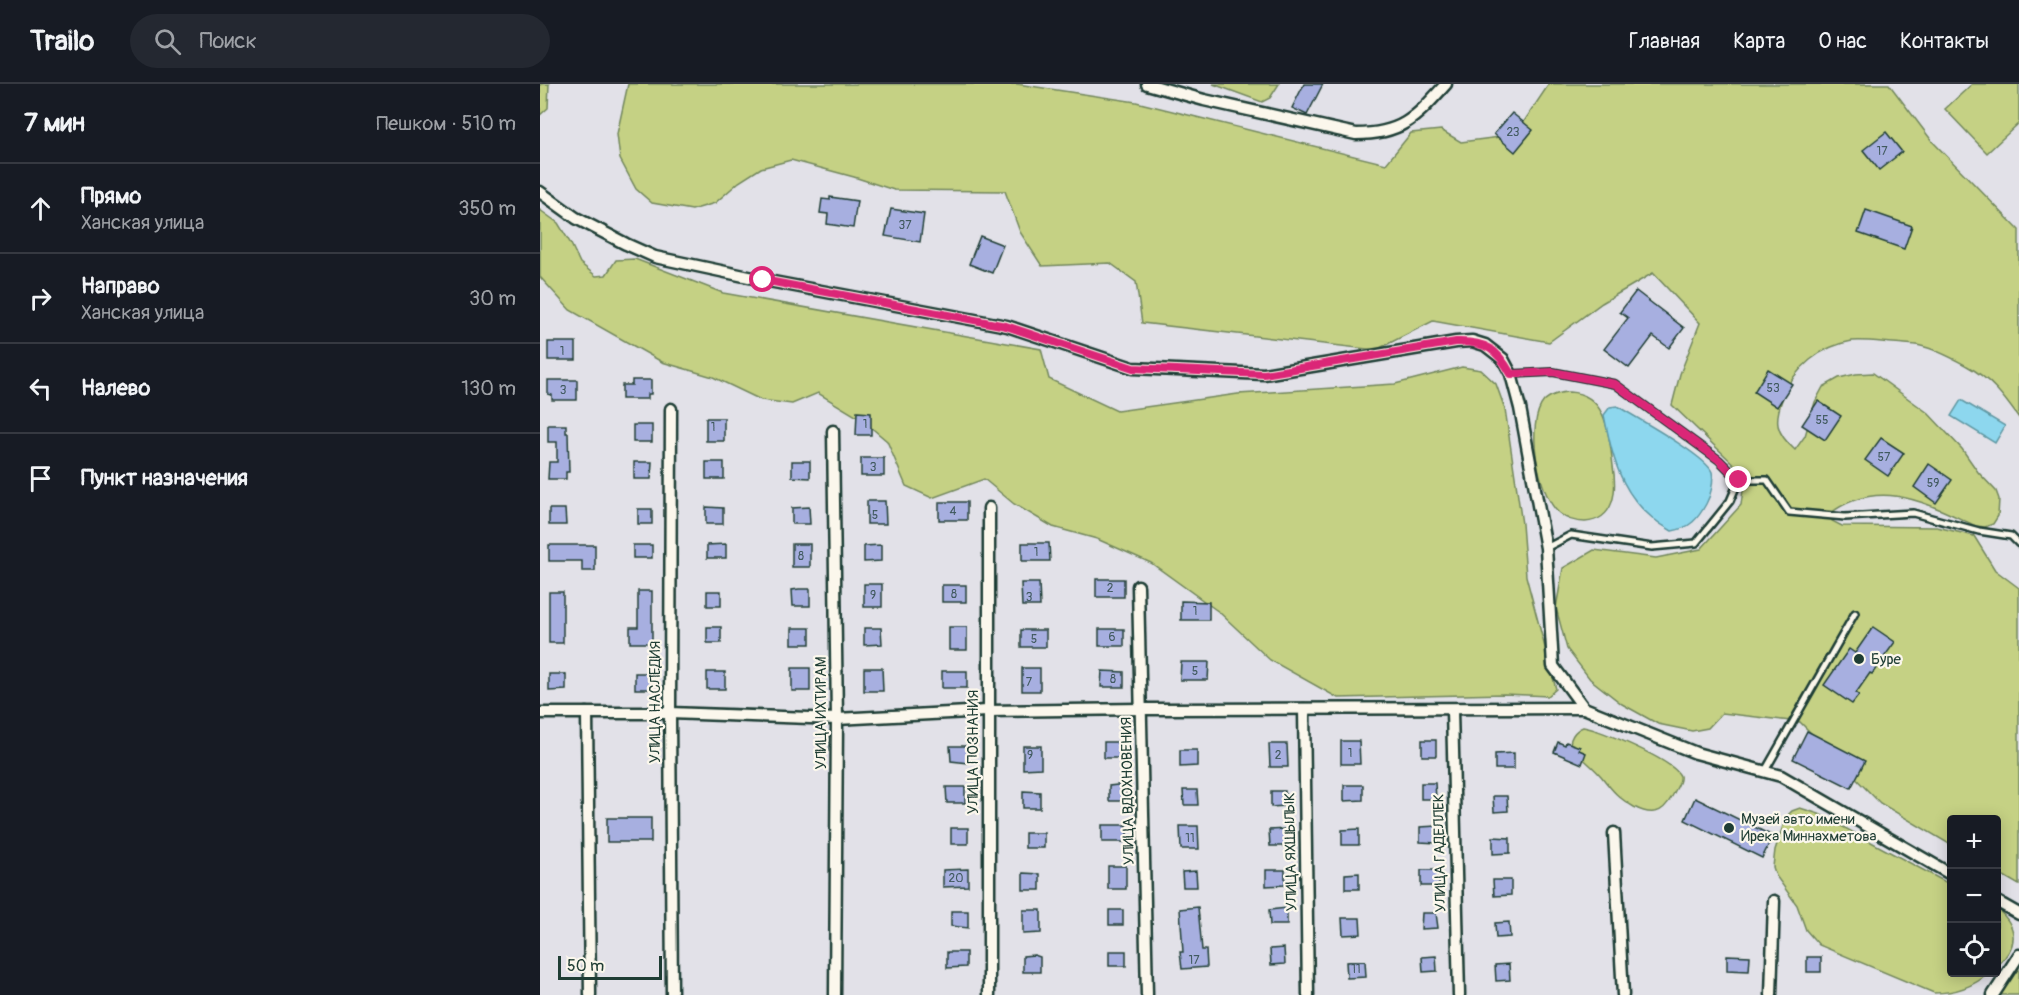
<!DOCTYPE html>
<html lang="ru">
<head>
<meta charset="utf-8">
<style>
	body { margin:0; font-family:Pangolin,sans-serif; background:#242831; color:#f1f3f6 }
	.controls { position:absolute; right:18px; bottom:18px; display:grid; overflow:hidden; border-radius:6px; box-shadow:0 3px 15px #0003 }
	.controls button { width:54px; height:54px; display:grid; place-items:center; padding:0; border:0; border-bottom:2px solid #363941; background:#171b24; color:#f1f3f6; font:30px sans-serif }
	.scale { position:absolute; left:18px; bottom:15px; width:104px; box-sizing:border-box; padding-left:6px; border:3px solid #1f3d34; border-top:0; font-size:16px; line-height:21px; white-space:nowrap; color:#1f3d34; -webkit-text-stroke:4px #fbf7ec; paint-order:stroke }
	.stop { position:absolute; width:18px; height:18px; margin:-14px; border:4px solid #db2777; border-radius:50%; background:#fff }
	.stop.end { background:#db2777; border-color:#fff; box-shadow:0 2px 6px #0008 }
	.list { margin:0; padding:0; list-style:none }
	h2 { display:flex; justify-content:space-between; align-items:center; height:78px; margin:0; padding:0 24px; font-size:26px }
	h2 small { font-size:20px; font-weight:400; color:#9ea1a6 }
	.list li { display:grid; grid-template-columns:39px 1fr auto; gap:18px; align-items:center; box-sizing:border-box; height:90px; padding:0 24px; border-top:2px solid #363941 }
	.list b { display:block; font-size:22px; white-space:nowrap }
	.list p { margin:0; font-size:20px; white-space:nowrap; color:#9ea1a6 }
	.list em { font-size:20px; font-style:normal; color:#9ea1a6 }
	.icon { flex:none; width:33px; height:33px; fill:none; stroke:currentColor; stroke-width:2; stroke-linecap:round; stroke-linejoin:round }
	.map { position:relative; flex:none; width:1479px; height:911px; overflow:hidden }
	header { display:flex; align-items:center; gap:36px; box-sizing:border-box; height:84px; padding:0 30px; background:#171b24; border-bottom:2px solid #363941 }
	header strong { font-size:28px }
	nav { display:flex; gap:33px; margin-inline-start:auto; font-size:21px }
	.search { width:420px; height:54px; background:#242831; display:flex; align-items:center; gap:15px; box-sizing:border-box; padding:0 21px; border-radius:33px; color:#9ea1a6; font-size:22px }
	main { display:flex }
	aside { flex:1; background:#171b24 }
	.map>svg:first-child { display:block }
	.green { fill:#c5d184; stroke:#72875c; stroke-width:1.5 }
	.water { fill:#8dd7ee; stroke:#6199a4; stroke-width:1.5 }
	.building { fill:#a7afe0; stroke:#1f3d34; stroke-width:1.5 }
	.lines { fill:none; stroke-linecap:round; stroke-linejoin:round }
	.service-casing { stroke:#1f3d34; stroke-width:10 }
	.minor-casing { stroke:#1f3d34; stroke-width:15 }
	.service { stroke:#fbf7ec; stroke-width:5 }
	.minor { stroke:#fbf7ec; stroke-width:10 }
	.route { stroke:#db2777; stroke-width:8 }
	.poi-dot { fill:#1f3d34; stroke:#fbf7ec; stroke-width:2 }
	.labels { text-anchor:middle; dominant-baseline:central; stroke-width:4.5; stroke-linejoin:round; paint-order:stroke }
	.number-label { font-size:12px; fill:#415a5f }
	.poi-label { font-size:15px; fill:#1f3d34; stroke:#fbf7ec; text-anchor:start }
	.street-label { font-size:15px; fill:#1f3d34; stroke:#fbf7ec }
</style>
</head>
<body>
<header>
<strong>Trailo</strong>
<div class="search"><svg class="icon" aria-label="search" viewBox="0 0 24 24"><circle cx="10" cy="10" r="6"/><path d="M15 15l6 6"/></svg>Поиск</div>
<nav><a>Главная</a><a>Карта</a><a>О нас</a><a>Контакты</a></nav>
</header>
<main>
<aside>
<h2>7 мин<small>Пешком · 510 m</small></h2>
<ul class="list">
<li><svg class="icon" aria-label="ahead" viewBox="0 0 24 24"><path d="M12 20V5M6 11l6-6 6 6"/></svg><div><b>Прямо</b><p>Ханская улица</p></div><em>350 m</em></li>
<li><svg class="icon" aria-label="right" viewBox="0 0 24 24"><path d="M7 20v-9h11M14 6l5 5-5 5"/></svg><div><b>Направо</b><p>Ханская улица</p></div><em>30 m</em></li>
<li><svg class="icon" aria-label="left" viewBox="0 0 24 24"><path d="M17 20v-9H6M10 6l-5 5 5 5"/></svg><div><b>Налево</b></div><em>130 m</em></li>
<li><svg class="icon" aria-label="arrive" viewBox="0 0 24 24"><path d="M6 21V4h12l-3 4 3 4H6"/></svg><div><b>Пункт назначения</b></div></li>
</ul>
</aside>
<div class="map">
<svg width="1479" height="911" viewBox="0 0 1479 911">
	<rect width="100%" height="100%" fill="#e2e1e8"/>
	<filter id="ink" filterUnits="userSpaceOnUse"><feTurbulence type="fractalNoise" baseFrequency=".0167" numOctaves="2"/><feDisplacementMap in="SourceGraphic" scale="12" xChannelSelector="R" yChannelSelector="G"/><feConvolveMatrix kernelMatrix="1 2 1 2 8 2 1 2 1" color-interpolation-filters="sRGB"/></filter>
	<g filter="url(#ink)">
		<g class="green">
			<path d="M0,0H9L8,24L0,31Z"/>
			<path d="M88,0H477L596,18L846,80L871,49L901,46L921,58L960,53L983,39L1009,0H1349L1392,57L1479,146V334C1464,313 1451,295 1427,282C1414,275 1396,265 1381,262C1372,260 1362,260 1353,259C1340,258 1325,256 1312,257C1281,262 1254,284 1243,313C1234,337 1235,348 1255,366L1265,352L1275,318L1283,303L1299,294L1316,290L1333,289L1388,329L1422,365L1438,388L1456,407L1459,415L1458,432L1453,440L1445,443L1436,442C1386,419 1339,392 1288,431L1292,437L1302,442L1397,443L1434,452L1455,486L1479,504V801L1457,788L1456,736H1412L1411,761L1340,719L1260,638L1182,629L1168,644L1152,647L1118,640L1082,620L1050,595L1027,565L1016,524L1023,484L1054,466L1116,474L1161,465L1201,421L1205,391L1132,321L1140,290L1160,239L1113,189L1062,219L1009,258L893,237L836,266L602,239L596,198L570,179L502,182L480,148L465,107L354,106L314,93L251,76L221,84L199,98L175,119L152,126L112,119L96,105L80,75L77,50Z"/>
			<path d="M673,0H739L730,14L722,18Z"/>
			<path d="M1432,0H1479V39L1447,69L1405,25Z"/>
			<path d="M0,126L18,139L31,160L40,179L56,192L66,191L76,176L95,175L183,209L501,265L509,295L577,327L698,310L855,300L922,283L941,286L956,300L965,325L982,440L986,492L1016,605L1008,612L964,610L798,614L730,576L679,528L611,479L557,455L513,443L474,420L444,395L392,414L366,402L347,357L321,335L278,309L252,320L221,316L173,293L122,278L30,226L0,193Z"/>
			<path d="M1029,308C1068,310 1069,352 1073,382C1077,407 1075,436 1045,438C1036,438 1026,435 1019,429C998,411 985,339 1004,317C1010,311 1022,308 1029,308Z"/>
			<path d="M1043,643C1060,645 1134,677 1140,692C1141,697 1138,701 1136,705C1126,726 1117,735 1094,723C1078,714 1072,706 1061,692C1052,682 1041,673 1031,664C1028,655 1035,646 1043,643Z"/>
			<path d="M1260,724L1279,730L1411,801L1412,888L1449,889C1433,903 1416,909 1394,909L1279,861L1266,846L1257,821L1236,792L1233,783L1235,766L1246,733L1252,727Z"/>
			<path d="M1457,825C1479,843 1478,863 1457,882Z"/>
			<path d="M1479,864V911H1454Z"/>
		</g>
		<g class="water">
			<path d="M1421,316L1465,342L1455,359L1411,332Z"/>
			<path d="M1077,322C1095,333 1166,372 1172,388C1174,398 1171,411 1166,420C1158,435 1150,444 1132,447C1084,421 1074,382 1064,331L1070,323Z"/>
		</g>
		<g class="building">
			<path d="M764,0H783L767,31L752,24Z"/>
			<path d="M972,29L993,46L975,68L954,50Z"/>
			<path d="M1346,48L1362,68L1339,86L1323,66Z"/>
			<path d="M290,113L317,117L313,144L287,140L288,130L280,129L282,115L290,116Z"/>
			<path d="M351,125L384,130L380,158L345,152Z"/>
			<path d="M1326,126L1372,142L1364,165L1318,149Z"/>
			<path d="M440,152L463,161L452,189L429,180Z"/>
			<path d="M1096,207L1144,244L1129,264L1113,252L1089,284L1064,265L1088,234L1080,228Z"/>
			<rect x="8" y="258" width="28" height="18"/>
			<path d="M1228,285L1252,300L1237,323L1214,308Z"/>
			<path d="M8,296H37V316H12V311L8,310Z"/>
			<path d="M92,296H111V310H108V315H82V301H92Z"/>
			<path d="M1278,317L1301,332L1285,356L1262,341Z"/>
			<path d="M317,328L331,329V351H316Z"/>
			<rect x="166" y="334" width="18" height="23"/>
			<path d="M8,341H26V349H28L29,388H26V395H8L9,378H17V358H8Z"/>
			<rect x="93" y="341" width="19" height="17"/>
			<path d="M1341,354L1364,369L1348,392L1325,376Z"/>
			<rect x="321" y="374" width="23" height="18"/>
			<path d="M252,377H270V394L252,393Z"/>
			<path d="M94,378H112L111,395H94Z"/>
			<rect x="166" y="378" width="18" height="17"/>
			<path d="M1389,380L1412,396L1396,419L1374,403Z"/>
			<path d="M327,417H345L346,440H327Z"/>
			<rect x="399" y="418" width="28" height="18"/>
			<path d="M166,423L183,424V440H166Z"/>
			<path d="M269,423L270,440H252V424Z"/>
			<path d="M9,425H25L26,441H9Z"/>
			<rect x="98" y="425" width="14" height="15"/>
			<path d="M482,459H509L510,477H482Z"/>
			<path d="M186,460V474H167V461Z"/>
			<rect x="252" y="460" width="18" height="23"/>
			<path d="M9,461H55V487H42V477H9Z"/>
			<rect x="93" y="461" width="19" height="13"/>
			<path d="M341,461V477L324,478V462Z"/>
			<rect x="556" y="495" width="28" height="18"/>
			<path d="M481,499H499L500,522H482Z"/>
			<rect x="324" y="500" width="18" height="23"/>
			<rect x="402" y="501" width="24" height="17"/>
			<path d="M259,505H270V522H253L252,506Z"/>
			<path d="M98,507H112V559H90V543H98Z"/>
			<rect x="167" y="507" width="14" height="15"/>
			<rect x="9" y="508" width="14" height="51"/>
			<path d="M641,517L669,518V536H641Z"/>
			<rect x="167" y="543" width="14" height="16"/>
			<rect x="409" y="543" width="18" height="23"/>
			<path d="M1333,543L1355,558L1332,590L1330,589L1316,609L1319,611L1312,620L1284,601L1309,565L1315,569Z"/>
			<rect x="252" y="544" width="18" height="16"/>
			<path d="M324,544H341L342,560L324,561Z"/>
			<rect x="559" y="545" width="25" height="17"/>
			<rect x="481" y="546" width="25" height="17"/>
			<path d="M641,578H669L668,596H640Z"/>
			<rect x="252" y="584" width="18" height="23"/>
			<path d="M324,584H342L343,607H324Z"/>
			<rect x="482" y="584" width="18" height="23"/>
			<rect x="402" y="587" width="25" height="17"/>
			<path d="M562,587L584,588V603H561Z"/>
			<rect x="167" y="588" width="18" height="17"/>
			<path d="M95,589H112L113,605H95Z"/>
			<path d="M9,590H26V606L9,607Z"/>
			<path d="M1267,647L1325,677L1311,704L1253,675Z"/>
			<rect x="882" y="656" width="14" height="16"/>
			<path d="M801,657H819L820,680H801Z"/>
			<rect x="564" y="658" width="19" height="16"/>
			<path d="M1018,658L1025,661L1026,658L1040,663L1039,666L1046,669L1042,680L1014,668Z"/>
			<path d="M729,660H747L748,683H730Z"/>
			<path d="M410,662H428V679L411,677Z"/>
			<path d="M483,662H501V684L483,685Z"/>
			<path d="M640,666H657V682L640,683Z"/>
			<path d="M974,669V685H955V670Z"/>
			<path d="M881,699H895L896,715H881Z"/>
			<path d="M586,700V717H569V702Z"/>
			<path d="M804,701H823V716L804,717Z"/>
			<path d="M406,703H425V719H407Z"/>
			<path d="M643,706H657L658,721H644Z"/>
			<path d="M483,707L500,708V724H483Z"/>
			<path d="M731,707H745V722L731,723Z"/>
			<path d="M953,712H967L968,727L954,728Z"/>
			<path d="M1155,714L1233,752L1222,774L1145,736Z"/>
			<rect x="67" y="734" width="44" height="24"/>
			<rect x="562" y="741" width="25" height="17"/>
			<path d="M640,742H658L659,765H641Z"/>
			<path d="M897,742V759L880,758V743Z"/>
			<rect x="411" y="744" width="17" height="16"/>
			<path d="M747,745L748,762H730L729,746Z"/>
			<path d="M819,745V761H802V746Z"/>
			<rect x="485" y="749" width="19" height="15"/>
			<path d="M953,753L970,754V769L953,770Z"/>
			<rect x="568" y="782" width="18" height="23"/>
			<path d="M428,785V802L403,803V786Z"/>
			<path d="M726,786H745V801L726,802Z"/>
			<path d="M881,786H898L899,802H881Z"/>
			<path d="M656,787L657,803H643L642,788Z"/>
			<path d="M483,789L500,790V806H483Z"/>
			<path d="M819,789V805H805V790Z"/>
			<path d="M953,796H971V811L954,812Z"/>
			<path d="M658,823L662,866H666L667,883L642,885L640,868H643L640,825Z"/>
			<path d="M747,824V841H730L729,826Z"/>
			<path d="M483,826H501V849L483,850Z"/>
			<rect x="569" y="826" width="14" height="15"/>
			<path d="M411,827H428V844L411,842Z"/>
			<path d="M882,829H896L898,844L881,845Z"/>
			<path d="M802,834H820L821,850L803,851Z"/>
			<path d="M969,838L970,853L956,854L955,839Z"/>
			<path d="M744,864L745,880L731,881L730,865Z"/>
			<rect x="569" y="867" width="17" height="15"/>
			<path d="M407,868H426V883L407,884Z"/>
			<path d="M494,871L500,873V888H483V872Z"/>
			<path d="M1187,871L1210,872L1209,887L1187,886Z"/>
			<path d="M896,872L897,887L883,888L882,873Z"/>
			<rect x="1267" y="873" width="14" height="15"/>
			<path d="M825,877L826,893L807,894L806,878Z"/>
			<path d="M969,880L970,896L956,897L955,881Z"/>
		</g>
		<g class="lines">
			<defs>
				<g id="service">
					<path d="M971,290L1013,288L1075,300L1179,376L1199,396L1190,417L1156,459L1112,463L1031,451L1006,464"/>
					<path d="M1199,396H1227L1249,428L1305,433L1373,429L1439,447L1471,452L1479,460"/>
					<path d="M1225,687L1315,529"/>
				</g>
				<g id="minor">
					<path d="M607,0L664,16L816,50C863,50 876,33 906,0"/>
					<path d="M0,108L36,134L86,160L115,173L223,196L467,242L593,284L724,290L916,258L932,257L945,261L963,275L971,290L980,324L1006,464L1013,582L1044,624L1156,669L1241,692L1412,791"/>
					<path d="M131,325L130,629L132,911"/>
					<path d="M293,347L297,635L295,911"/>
					<path d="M449,424V911"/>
					<path d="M598,502L607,911"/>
					<path d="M764,625L768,911"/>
					<path d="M912,626L919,911"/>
					<path d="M0,629H130L297,635L447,627L602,625L1044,624"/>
					<path d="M47,629L50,911"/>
					<path d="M1074,749L1083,911"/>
					<path d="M1456,817L1479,830"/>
					<path d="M1231,911L1234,817"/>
					<path d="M1453,911L1479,871"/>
				</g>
			</defs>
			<use href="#service" class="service-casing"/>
			<use href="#minor" class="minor-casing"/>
			<use href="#service" class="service"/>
			<use href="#minor" class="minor"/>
		</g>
	</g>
	<g class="lines" filter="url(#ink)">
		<path class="route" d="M223,196L466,242L593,284L724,290L916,258C946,257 957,265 971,290L1013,288L1075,300L1179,376L1199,396"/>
	</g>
	<g class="poi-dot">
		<circle cx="1319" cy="575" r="6"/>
		<circle cx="1189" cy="744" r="6"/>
	</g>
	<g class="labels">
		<g class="number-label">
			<text x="973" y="48">23</text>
			<text x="1342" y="67">17</text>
			<text x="365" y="141">37</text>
			<text x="22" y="267">1</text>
			<text x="1233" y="304">53</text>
			<text x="23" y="306">3</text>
			<text x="1282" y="336">55</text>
			<text x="325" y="340">1</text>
			<text x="173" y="343">1</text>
			<text x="1344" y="373">57</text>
			<text x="333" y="383">3</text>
			<text x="1393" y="399">59</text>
			<text x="413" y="427">4</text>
			<text x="335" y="431">5</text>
			<text x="496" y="468">1</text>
			<text x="261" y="472">8</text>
			<text x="570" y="504">2</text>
			<text x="414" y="510">8</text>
			<text x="333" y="511">9</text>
			<text x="489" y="513">3</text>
			<text x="655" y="527">1</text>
			<text x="572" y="553">6</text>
			<text x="494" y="555">5</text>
			<text x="655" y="587">5</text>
			<text x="573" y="595">8</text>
			<text x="489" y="598">7</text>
			<text x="810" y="669">1</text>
			<text x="490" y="671">9</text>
			<text x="738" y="671">2</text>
			<text x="650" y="754">11</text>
			<text x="416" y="794">20</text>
			<text x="654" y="876">17</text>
			<text x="816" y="885">11</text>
		</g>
		<g class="poi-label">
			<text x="1331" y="575">Буре</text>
			<text x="1201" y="735">Музей авто имени<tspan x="1201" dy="17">Ирека Миннахметова</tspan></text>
		</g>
		<g class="street-label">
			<text transform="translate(115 618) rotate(-90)">УЛИЦА НАСЛЕДИЯ</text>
			<text transform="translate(281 629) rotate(-90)">УЛИЦА ИХТИРАМ</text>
			<text transform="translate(433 668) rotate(-90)">УЛИЦА ПОЗНАНИЯ</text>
			<text transform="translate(588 707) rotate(-91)">УЛИЦА ВДОХНОВЕНИЯ</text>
			<text transform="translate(751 768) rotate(-91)">УЛИЦА ЯХШЫЛЫК</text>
			<text transform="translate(900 769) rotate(-91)">УЛИЦА ГАДЕЛЛЕК</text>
		</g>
	</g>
</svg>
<div class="controls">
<button>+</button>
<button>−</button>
<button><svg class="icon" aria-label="locate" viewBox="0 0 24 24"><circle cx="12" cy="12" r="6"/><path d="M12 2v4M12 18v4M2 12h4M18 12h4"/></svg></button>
</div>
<div class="scale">50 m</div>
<div class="stop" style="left:223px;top:196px"></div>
<div class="stop end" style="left:1199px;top:396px"></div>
</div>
</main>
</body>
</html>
